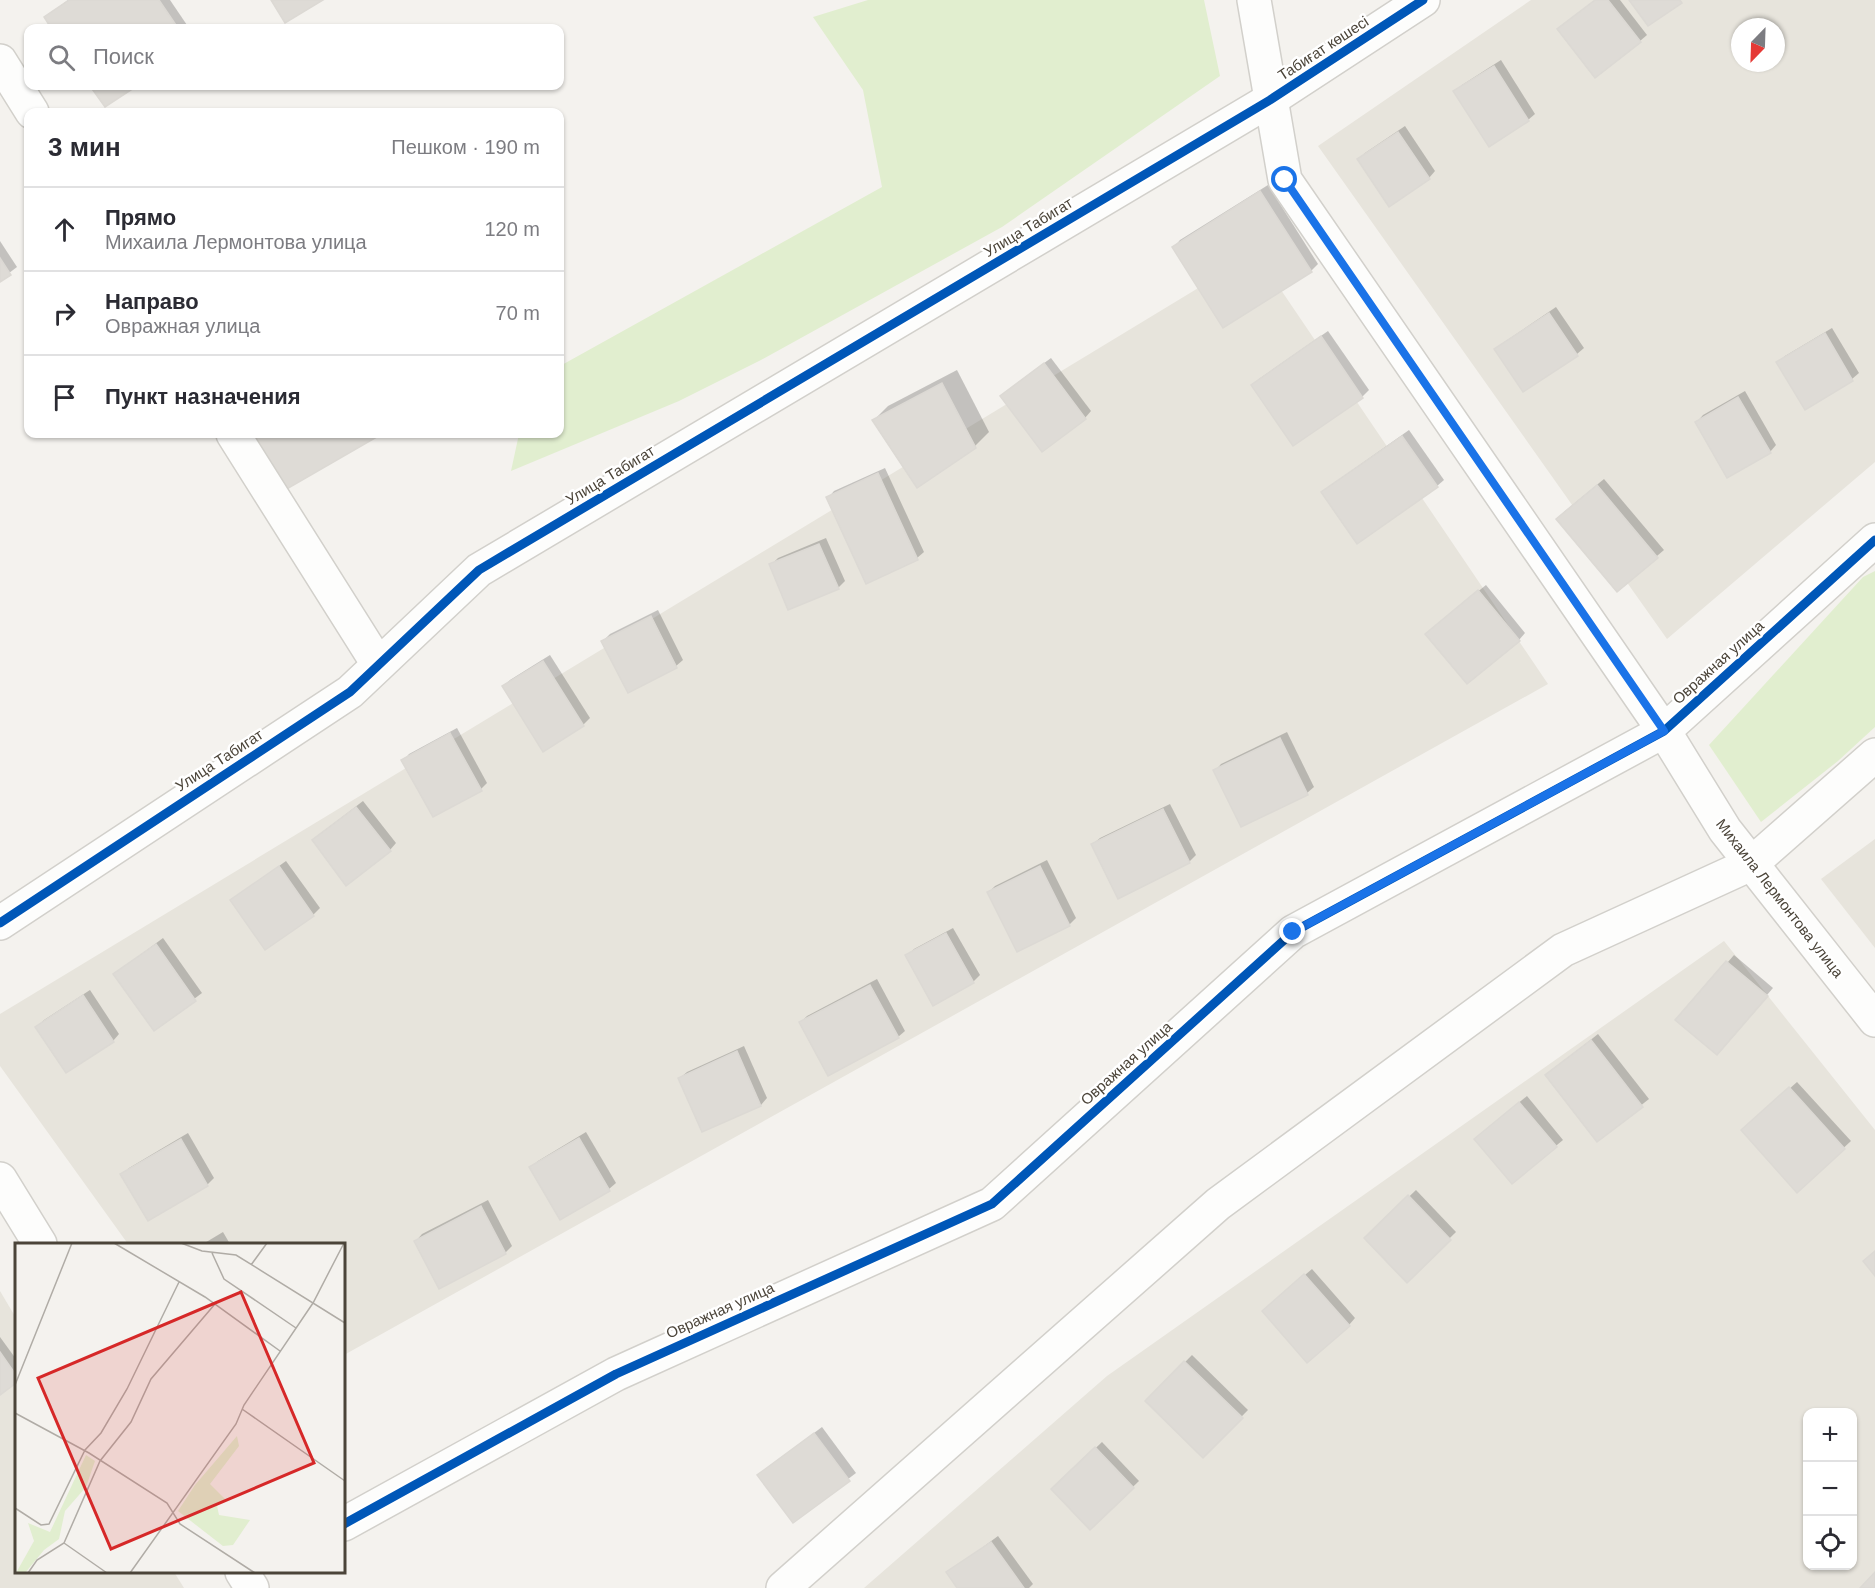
<!DOCTYPE html>
<html lang="ru">
<head>
<meta charset="utf-8">
<style>
	body { margin:0; font-family:Helvetica,sans-serif; background:#f7f7f7; color:#2b2b33 }
	.controls { position:absolute; right:18px; bottom:18px; display:grid; overflow:hidden; border-radius:12px; box-shadow:0 2px 4px #0004 }
	.controls button { width:54px; height:54px; display:grid; place-items:center; padding:0; border:0; border-bottom:2px solid #e1e1e2; background:#fff; color:#2b2b33; font:30px sans-serif }
	.compass { position:absolute; left:1731px; top:18px; width:54px; height:54px; border-radius:50%; background:#fff; box-shadow:0 2px 4px #0004; rotate:203deg }
	.stop { position:absolute; width:18px; height:18px; margin:-14px; border:4px solid #1a73e8; border-radius:50%; background:#fff }
	.stop.end { background:#1a73e8; border-color:#fff; box-shadow:0 2px 6px #0008 }
	.list { margin:0; padding:0; list-style:none }
	h2 { display:flex; justify-content:space-between; align-items:center; height:78px; margin:0; padding:0 24px; font-size:26px }
	h2 small { font-size:20px; font-weight:400; color:#7c7c81 }
	.list li { display:grid; grid-template-columns:39px 1fr auto; gap:18px; align-items:center; box-sizing:border-box; height:84px; padding:0 24px; border-top:2px solid #e1e1e2 }
	.list b { display:block; font-size:22px; white-space:nowrap }
	.list p { margin:0; font-size:20px; white-space:nowrap; color:#7c7c81 }
	.list em { font-size:20px; font-style:normal; color:#7c7c81 }
	.icon { flex:none; width:33px; height:33px; fill:none; stroke:currentColor; stroke-width:2; stroke-linecap:round; stroke-linejoin:round }
	.map { position:relative; flex:none; width:1875px; height:1588px; overflow:hidden }
	.search { position:absolute; background:#fff; box-shadow:0 2px 4px #0004; left:24px; top:24px; width:540px; height:66px; display:flex; align-items:center; gap:15px; box-sizing:border-box; padding:0 21px; border-radius:12px; color:#7c7c81; font-size:22px }
	.panel { position:absolute; background:#fff; box-shadow:0 2px 4px #0004; left:24px; top:108px; width:540px; height:330px; border-radius:12px }
	.map>svg:first-child { display:block }
	.residential { fill:#e7e4dc; fill-rule:evenodd }
	.green { fill:#e1eecf }
	.shadow { fill:#0003 }
	.building { fill:#dedbd6; stroke:#dcd9d4; stroke-width:1.5 }
	.lines { fill:none; stroke-linecap:round; stroke-linejoin:round }
	.minor-casing { stroke:#d2d0cb; stroke-width:36 }
	.minor { stroke:#fdfdfc; stroke-width:33 }
	.cycleway-casing { stroke:#fff; stroke-width:13 }
	.cycleway { stroke:#0057b8; stroke-width:9 }
	.route { stroke:#1a73e8; stroke-width:8 }
	.labels { text-anchor:middle; dominant-baseline:central; stroke-width:5; stroke-linejoin:round; paint-order:stroke }
	.street-label { font-size:15px; fill:#4b4439; stroke:#fff }
	.inset-road { fill:none; stroke:#b0aca6; stroke-width:1.5 }
	.view { fill:#d62828; fill-opacity:0.15; stroke:#d62828; stroke-width:3 }
	.inset-edge { fill:none; stroke:#4b4439; stroke-width:3 }
</style>
</head>
<body>
<div class="map">
<svg width="1875" height="1588" viewBox="0 0 1875 1588">
	<rect width="100%" height="100%" fill="#f4f2ee"/>
	<g class="residential">
		<path d="M1531,0H1875V462L1667,639L1318,146ZM1740,27H1776V63H1740Z"/>
		<path d="M1256,253L1548,684L344,1355V1244H128L0,1066V1014Z"/>
		<path d="M1875,839V948L1821,879Z"/>
		<path d="M1724,941L1875,1130V1588H864L1107,1376ZM1808,1412H1852V1566H1808Z"/>
		<path d="M0,1291L16,1318V1572H174L184,1588H0Z"/>
	</g>
	<g class="green">
		<path d="M868,0H1204L1220,76L1002,227L761,360L679,401L511,471L519,434H560V366L882,187L863,90L813,17Z"/>
		<path d="M1875,571V727L1838,761L1761,822L1709,745L1863,577Z"/>
	</g>
	<g class="shadow">
		<path d="M68,0H170L189,28H53L46,17Z"/>
		<path d="M1595,0H1620L1647,35L1640,41L1559,29Z"/>
		<path d="M1501,60L1535,114L1528,120L1455,91L1462,85Z"/>
		<path d="M92,86H134L105,105Z"/>
		<path d="M1405,126L1435,171L1429,178L1359,159L1365,153Z"/>
		<path d="M1268,185L1318,264L1311,271L1174,247L1180,240Z"/>
		<path d="M0,241L17,267L0,280Z"/>
		<path d="M1556,307L1584,348L1577,354L1496,350L1503,343Z"/>
		<path d="M1832,328L1859,373L1852,379L1805,408L1778,363L1785,356Z"/>
		<path d="M1328,331L1369,390L1362,397L1294,444L1253,385L1259,379Z"/>
		<path d="M1051,358L1091,411L1085,418L1008,390Z"/>
		<path d="M957,370L989,432L975,446L874,420L888,406Z"/>
		<path d="M1745,391L1776,445L1770,452L1697,422L1703,415Z"/>
		<path d="M1409,430L1444,480L1437,486L1323,492L1330,486Z"/>
		<path d="M253,434H379L286,488Z"/>
		<path d="M885,468L924,552L917,558L828,498L834,491Z"/>
		<path d="M1604,479L1664,550L1617,590L1564,512Z"/>
		<path d="M826,538L845,581L838,588L771,565L778,558Z"/>
		<path d="M1486,585L1525,633L1519,640L1434,627Z"/>
		<path d="M658,610L683,660L676,666L628,691L603,641L610,634Z"/>
		<path d="M550,655L590,718L583,725L504,686L510,680Z"/>
		<path d="M457,728L487,783L481,789L403,761L409,754Z"/>
		<path d="M1287,732L1314,787L1307,793L1241,825L1215,771L1221,764Z"/>
		<path d="M363,801L396,843L390,850L320,834Z"/>
		<path d="M1170,804L1196,855L1189,862L1093,844L1100,838Z"/>
		<path d="M1047,860L1076,918L1069,925L989,892L995,886Z"/>
		<path d="M286,861L320,908L313,915L232,900Z"/>
		<path d="M953,928L980,975L973,982L907,956L914,949Z"/>
		<path d="M163,938L202,993L154,1029L115,974Z"/>
		<path d="M1734,955L1773,988L1723,1046L1678,1020Z"/>
		<path d="M877,979L905,1031L898,1037L800,1023L807,1016Z"/>
		<path d="M90,990L119,1034L113,1041L37,1027L44,1020Z"/>
		<path d="M1598,1034L1649,1099L1597,1140L1554,1069Z"/>
		<path d="M744,1046L767,1098L761,1105L703,1130L680,1078L687,1072Z"/>
		<path d="M1797,1082L1851,1141L1797,1191L1750,1124Z"/>
		<path d="M1527,1096L1563,1140L1512,1182L1483,1132Z"/>
		<path d="M586,1132L616,1183L609,1189L561,1218L531,1167L538,1161Z"/>
		<path d="M188,1133L214,1178L207,1185L148,1219L122,1175L129,1168Z"/>
		<path d="M1416,1190L1456,1232L1407,1280L1366,1238Z"/>
		<path d="M488,1200L512,1246L505,1253L416,1241L422,1234Z"/>
		<path d="M223,1232L230,1244H203Z"/>
		<path d="M1312,1269L1355,1318L1349,1325L1271,1304Z"/>
		<path d="M0,1337L16,1359V1381L0,1393Z"/>
		<path d="M1192,1355L1248,1410L1203,1456L1147,1401Z"/>
		<path d="M822,1427L856,1473L793,1521L766,1469Z"/>
		<path d="M1102,1442L1139,1481L1090,1528L1053,1489Z"/>
		<path d="M998,1536L1033,1584L1029,1588H959L948,1573Z"/>
	</g>
	<g class="building">
		<path d="M69,0H159L178,28H51L44,17Z"/>
		<path d="M271,0H323L285,23Z"/>
		<path d="M1595,0H1608L1641,42L1595,78L1557,29Z"/>
		<path d="M1629,0H1680L1682,3L1648,26Z"/>
		<path d="M1494,66L1529,121L1489,147L1453,91Z"/>
		<path d="M90,86H137L105,107Z"/>
		<path d="M1398,132L1430,179L1389,207L1357,159Z"/>
		<path d="M1260,191L1312,272L1223,328L1172,247Z"/>
		<path d="M0,258L11,275L0,282Z"/>
		<path d="M1549,313L1578,356L1523,392L1494,349Z"/>
		<path d="M1825,333L1853,381L1805,410L1776,362Z"/>
		<path d="M1321,336L1363,398L1293,446L1251,385Z"/>
		<path d="M1044,363L1086,419L1042,452L1000,396Z"/>
		<path d="M942,383L976,448L917,488L872,420Z"/>
		<path d="M1738,397L1771,453L1727,478L1695,422Z"/>
		<path d="M252,434H382L285,490Z"/>
		<path d="M1402,436L1438,487L1357,544L1321,492Z"/>
		<path d="M878,473L918,560L866,584L826,497Z"/>
		<path d="M1597,485L1658,558L1617,592L1556,519Z"/>
		<path d="M819,544L839,589L788,610L769,564Z"/>
		<path d="M1478,590L1520,641L1467,684L1425,634Z"/>
		<path d="M651,616L677,668L628,693L601,641Z"/>
		<path d="M543,661L584,726L543,752L502,686Z"/>
		<path d="M450,733L482,791L433,817L401,760Z"/>
		<path d="M1280,738L1308,795L1241,827L1213,770Z"/>
		<path d="M356,807L391,851L346,886L312,840Z"/>
		<path d="M1163,809L1190,863L1118,899L1091,844Z"/>
		<path d="M279,866L314,916L265,950L230,900Z"/>
		<path d="M1040,866L1070,926L1017,952L987,892Z"/>
		<path d="M946,933L974,983L933,1006L905,955Z"/>
		<path d="M156,944L196,1001L154,1031L113,974Z"/>
		<path d="M1726,961L1768,996L1717,1055L1675,1020Z"/>
		<path d="M870,985L899,1038L828,1076L799,1022Z"/>
		<path d="M83,995L114,1042L66,1073L35,1027Z"/>
		<path d="M1591,1040L1643,1107L1597,1142L1545,1075Z"/>
		<path d="M737,1051L761,1106L702,1132L678,1078Z"/>
		<path d="M1789,1087L1845,1149L1797,1193L1741,1130Z"/>
		<path d="M1519,1102L1557,1147L1512,1184L1474,1139Z"/>
		<path d="M579,1138L610,1191L560,1220L529,1167Z"/>
		<path d="M181,1139L208,1186L148,1221L120,1174Z"/>
		<path d="M1408,1195L1451,1240L1407,1283L1364,1238Z"/>
		<path d="M481,1206L506,1254L439,1289L414,1241Z"/>
		<path d="M1875,1251V1276L1863,1261Z"/>
		<path d="M1304,1274L1350,1326L1307,1363L1262,1311Z"/>
		<path d="M0,1352L16,1375V1383L0,1395Z"/>
		<path d="M1184,1361L1243,1418L1203,1458L1145,1401Z"/>
		<path d="M814,1433L850,1481L793,1523L757,1475Z"/>
		<path d="M1095,1447L1134,1488L1090,1530L1051,1489Z"/>
		<path d="M991,1542L1024,1588H957L946,1572Z"/>
		<path d="M1875,1572V1588H1860Z"/>
	</g>
	<g class="lines">
		<defs>
			<g id="minor">
				<path d="M1254,0L1285,180L1664,731L1725,830L1875,1020"/>
				<path d="M0,61L32,112"/>
				<path d="M233,434L378,664"/>
				<path d="M0,923L350,692L479,570L1270,100L1423,0"/>
				<path d="M0,1179L40,1244"/>
				<path d="M344,1524L616,1374L992,1204L1293,932L1664,731L1875,540"/>
				<path d="M242,1572L252,1588"/>
				<path d="M783,1588L1218,1204L1563,950L1751,864L1875,755"/>
			</g>
		</defs>
		<use href="#minor" class="minor-casing"/>
		<use href="#minor" class="minor"/>
		<defs>
			<g id="cycleway">
				<path d="M0,923L350,692L479,570L1270,100L1423,0"/>
				<path d="M344,1524L616,1374L992,1204L1293,932L1664,731L1875,540"/>
			</g>
		</defs>
		<use href="#cycleway" class="cycleway-casing"/>
		<use href="#cycleway" class="cycleway"/>
	</g>
	<g class="lines">
		<path class="route" d="M1285,180L1664,731L1293,932"/>
	</g>
	<g class="labels">
		<g class="street-label">
			<text transform="translate(1323 48) rotate(-33)">Табиғат көшесі</text>
			<text transform="translate(1028 227) rotate(-31)">Улица Табигат</text>
			<text transform="translate(610 475) rotate(-31)">Улица Табигат</text>
			<text transform="translate(1718 662) rotate(-42)">Овражная улица</text>
			<text transform="translate(219 760) rotate(-33)">Улица Табигат</text>
			<text transform="translate(1780 898) rotate(52)">Михаила Лермонтова улица</text>
			<text transform="translate(1126 1063) rotate(-42)">Овражная улица</text>
			<text transform="translate(720 1310) rotate(-24)">Овражная улица</text>
		</g>
	</g>
	<g transform="translate(15 1243)">
		<rect width="330" height="330" fill="#f4f2ee"/>
		<path d="M222,193L224,203L195,241L210,256L202,263L204,272L235,277L218,302L208,303L163,268L180,242ZM71,212L80,218L71,244L50,268L44,296L29,307L10,330H1L19,298L13,280L35,289Z" fill="#e1eecf"/>
		<path class="inset-road" d="M99,0L190,54L265,108M166,0L187,8L221,12L330,80M197,10L209,36L281,85M236,22L252,0M0,142L57,0M227,166L330,238M0,170L74,210L152,260L165,281L240,330M0,265L26,282L34,281L70,207L86,190L112,146L164,39M49,300L92,330M13,330L22,317L49,300L85,218L116,179L136,136L200,61M115,330L221,181L229,162L298,60L329,0"/>
		<path class="view" d="M226,49L299,220L96,306L23,135Z"/>
		<rect width="330" height="330" class="inset-edge"/>
	</g>
</svg>
<div class="controls">
<button>+</button>
<button>−</button>
<button><svg class="icon" aria-label="locate" viewBox="0 0 24 24"><circle cx="12" cy="12" r="6"/><path d="M12 2v4M12 18v4M2 12h4M18 12h4"/></svg></button>
</div>
<svg class="compass" viewBox="-18 -18 36 36"><path d="M0-13l5 13h-10z" fill="#e53935"/><path d="M0 13l5-13h-10z" fill="#7c7c81"/></svg>
<div class="stop" style="left:1285px;top:180px"></div>
<div class="stop end" style="left:1293px;top:932px"></div>
<div class="search"><svg class="icon" aria-label="search" viewBox="0 0 24 24"><circle cx="10" cy="10" r="6"/><path d="M15 15l6 6"/></svg>Поиск</div>
<section class="panel">
<h2>3 мин<small>Пешком · 190 m</small></h2>
<ul class="list">
<li><svg class="icon" aria-label="ahead" viewBox="0 0 24 24"><path d="M12 20V5M6 11l6-6 6 6"/></svg><div><b>Прямо</b><p>Михаила Лермонтова улица</p></div><em>120 m</em></li>
<li><svg class="icon" aria-label="right" viewBox="0 0 24 24"><path d="M7 20v-9h11M14 6l5 5-5 5"/></svg><div><b>Направо</b><p>Овражная улица</p></div><em>70 m</em></li>
<li><svg class="icon" aria-label="arrive" viewBox="0 0 24 24"><path d="M6 21V4h12l-3 4 3 4H6"/></svg><div><b>Пункт назначения</b></div></li>
</ul>
</section>
</div>
</body>
</html>
